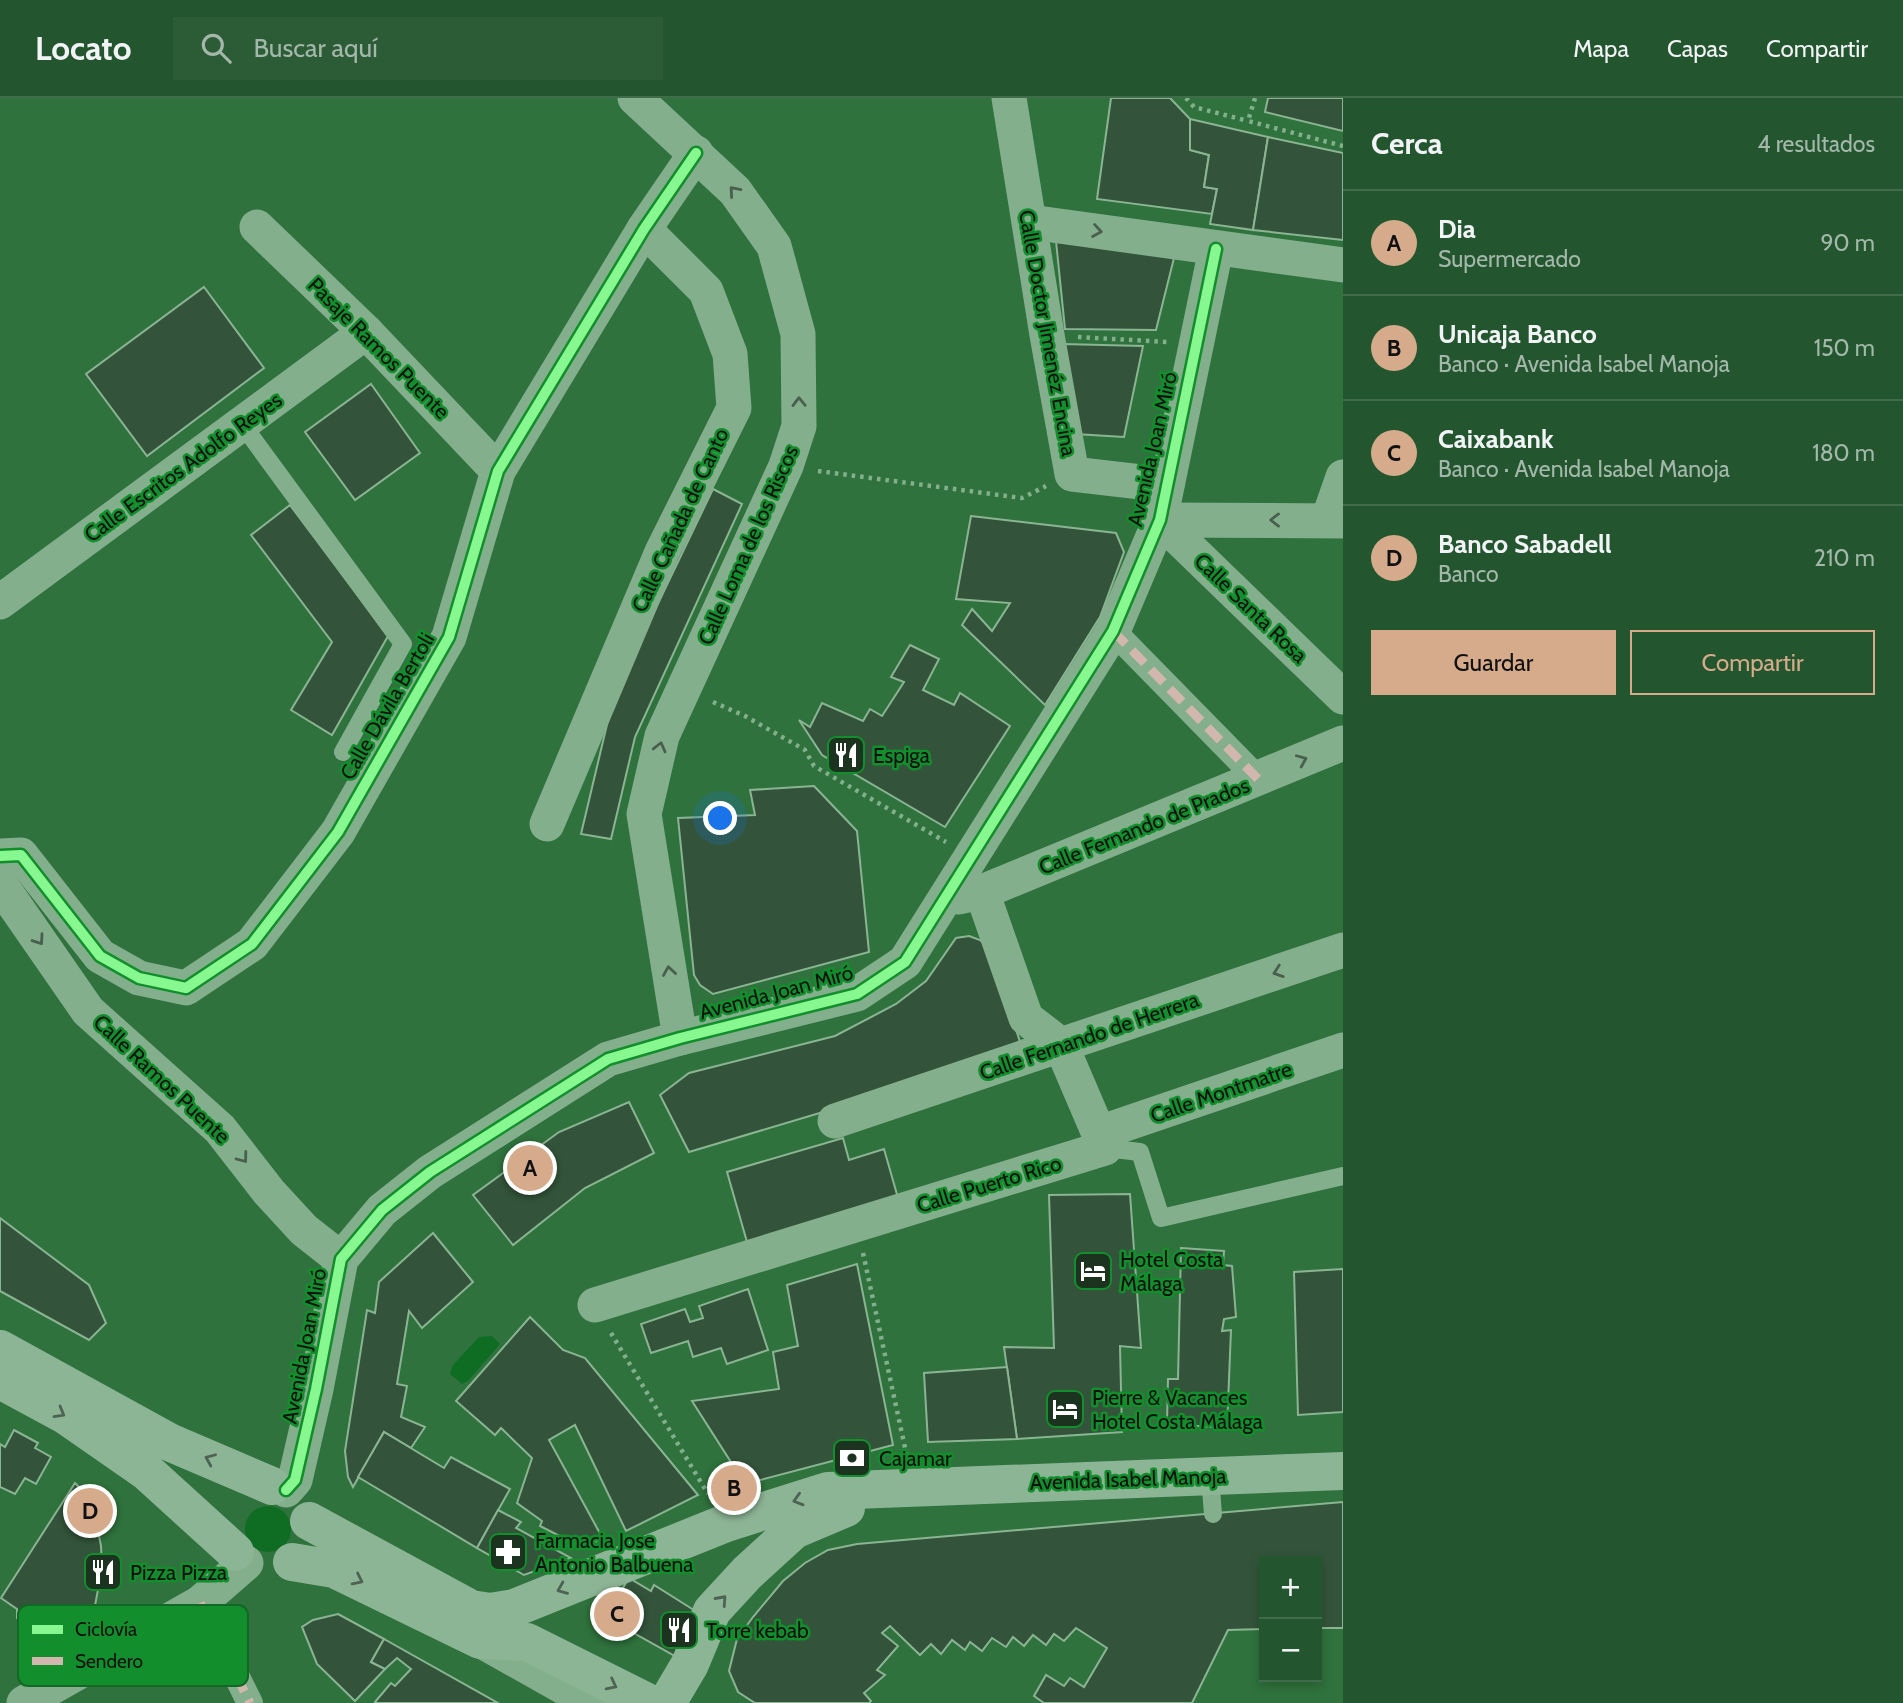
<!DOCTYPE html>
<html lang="es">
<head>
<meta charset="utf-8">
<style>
	body { margin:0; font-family:Cabin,sans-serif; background:#2b5c36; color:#f1f3f6 }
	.controls { position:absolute; right:21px; bottom:21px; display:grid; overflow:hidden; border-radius:0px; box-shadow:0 4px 10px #0003 }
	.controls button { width:63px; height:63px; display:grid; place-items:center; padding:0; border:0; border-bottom:2px solid #406c4a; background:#23562e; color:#f1f3f6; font:35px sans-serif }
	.you { position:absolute; left:721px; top:721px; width:24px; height:24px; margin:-18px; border:5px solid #fff; border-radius:50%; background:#1a73e8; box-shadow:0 0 0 10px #1a73e833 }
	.badge { display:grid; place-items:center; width:46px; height:46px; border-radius:50%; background:#d6ab8b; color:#111; font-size:23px; font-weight:700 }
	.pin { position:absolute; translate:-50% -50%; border:4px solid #fff; box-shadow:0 2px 7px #0006 }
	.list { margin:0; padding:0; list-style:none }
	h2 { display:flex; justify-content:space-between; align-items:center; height:91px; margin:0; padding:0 28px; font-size:30px }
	h2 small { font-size:23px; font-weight:400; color:#a3b7aa }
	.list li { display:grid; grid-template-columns:46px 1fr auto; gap:21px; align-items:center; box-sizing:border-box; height:105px; padding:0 28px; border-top:2px solid #406c4a }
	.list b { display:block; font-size:26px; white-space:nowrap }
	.list p { margin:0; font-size:23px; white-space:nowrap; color:#a3b7aa }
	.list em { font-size:23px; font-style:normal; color:#a3b7aa }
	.actions { display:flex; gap:14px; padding:21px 28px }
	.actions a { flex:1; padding:16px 0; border:2px solid #d6ab8b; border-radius:0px; text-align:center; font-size:24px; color:#d6ab8b }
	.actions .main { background:#d6ab8b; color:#111 }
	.icon { flex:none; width:38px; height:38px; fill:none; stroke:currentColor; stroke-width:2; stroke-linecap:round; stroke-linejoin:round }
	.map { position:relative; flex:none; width:1343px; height:1605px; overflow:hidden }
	header { display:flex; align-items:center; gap:42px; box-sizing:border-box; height:98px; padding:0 35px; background:#23562e; border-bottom:2px solid #406c4a }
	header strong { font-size:33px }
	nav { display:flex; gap:38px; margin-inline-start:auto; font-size:24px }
	.search { width:490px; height:63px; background:#2b5c36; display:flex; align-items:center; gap:18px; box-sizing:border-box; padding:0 24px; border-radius:0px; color:#a3b7aa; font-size:26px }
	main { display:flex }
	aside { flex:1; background:#23562e }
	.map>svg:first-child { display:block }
	.water { fill:#0f6c23 }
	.building { fill:#33543a; stroke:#8bb493; stroke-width:2 }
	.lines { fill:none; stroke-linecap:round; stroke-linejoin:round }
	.path { stroke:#83af8c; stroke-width:4.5; stroke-dasharray:3.5 5; stroke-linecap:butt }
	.service { stroke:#83af8c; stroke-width:18 }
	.pedestrian { stroke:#83af8c; stroke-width:26 }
	.minor { stroke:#83af8c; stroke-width:35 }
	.secondary { stroke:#8cb595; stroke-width:38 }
	.quiet { stroke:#d1b7ad; stroke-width:9; stroke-dasharray:18 9; stroke-linecap:butt }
	.cycleway-casing { stroke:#138e2c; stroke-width:15 }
	.cycleway { stroke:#87f88f; stroke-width:10 }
	.oneway { stroke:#4a604e }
	.oneway2 { stroke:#4e6353 }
	.labels { text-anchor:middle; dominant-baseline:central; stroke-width:5; stroke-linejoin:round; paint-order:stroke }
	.street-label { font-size:21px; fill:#111; stroke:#138e2c }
	.poi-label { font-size:21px; fill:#111; stroke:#138e2c; text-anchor:start }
	.key { fill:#138e2c; stroke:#126824; stroke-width:2 }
	.key-label { font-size:19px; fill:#111 }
</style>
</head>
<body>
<header>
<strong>Locato</strong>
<div class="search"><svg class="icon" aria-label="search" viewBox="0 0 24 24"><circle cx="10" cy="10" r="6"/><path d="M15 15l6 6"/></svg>Buscar aquí</div>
<nav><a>Mapa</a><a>Capas</a><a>Compartir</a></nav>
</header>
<main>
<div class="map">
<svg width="1343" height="1605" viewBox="0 0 1343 1605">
	<rect width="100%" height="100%" fill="#2f723d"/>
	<g class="water">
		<path d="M492,1238L500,1246L468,1283L462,1286L450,1276L453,1267L479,1239Z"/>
		<circle cx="268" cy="1431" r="23"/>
	</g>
	<g class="building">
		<path d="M1111,0H1170L1190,21V52L1209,57L1204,89L1217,91L1212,116L1097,101Z"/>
		<path d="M1268,0H1343V33L1265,14Z"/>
		<path d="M1190,21L1268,39L1253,132L1210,126L1217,91L1204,89L1209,57L1190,52Z"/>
		<path d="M1268,39L1343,55V142L1253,132Z"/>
		<path d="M1056,143L1175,156L1156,232L1065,231Z"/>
		<path d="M204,189L264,270L147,358L86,276Z"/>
		<path d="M1062,246L1143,248L1124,339L1075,336Z"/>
		<path d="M371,286L420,355L355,402L305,334Z"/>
		<path d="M713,391L742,406L635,639L611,741L581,736L614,597Z"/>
		<path d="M290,407L388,538L332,637L291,612L332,544L251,437Z"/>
		<path d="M971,418L1116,435L1124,454L1100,519L1045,607L962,527L972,511L992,533L1010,505L956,501Z"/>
		<path d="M910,547L939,561L923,592L954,607L960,595L1010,628L945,729L822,657L799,622L810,629L822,605L863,623L870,611L882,618L904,584L891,579Z"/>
		<path d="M814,688L857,733L869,854L713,896L700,887L694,877L678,720L755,717L750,692Z"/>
		<path d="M969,838L980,842L990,851L1020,944L833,1011L689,1054L660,997L689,975L835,938L896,906L926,883L956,840Z"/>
		<path d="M629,1004L654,1055L585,1090L513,1147L473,1097L559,1034Z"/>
		<path d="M843,1040L849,1062L884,1051L898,1100L747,1144L727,1074Z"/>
		<path d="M1130,1096L1141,1250L1120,1248L1122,1334L1017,1341L1004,1249L1054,1250L1049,1097Z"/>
		<path d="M0,1120L89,1187L106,1225L89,1242L0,1193Z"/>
		<path d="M433,1135L473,1184L422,1230L409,1213L397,1286L407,1288L401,1319L425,1329L411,1350L384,1334L353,1389L348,1379L345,1353L367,1212L375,1215L379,1184Z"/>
		<path d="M1181,1150L1224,1153L1223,1167L1232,1168L1236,1219L1224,1221L1222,1233L1231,1232L1227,1330L1167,1326L1168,1281H1178Z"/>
		<path d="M857,1166L893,1347L745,1386L692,1303L779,1291L773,1254L798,1248L787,1187Z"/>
		<path d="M1343,1171V1314L1298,1317L1294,1174Z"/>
		<path d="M748,1191L768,1252L727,1266L721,1250L693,1259L688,1243L651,1255L641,1226L685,1211L690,1224L703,1220L699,1208Z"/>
		<path d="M530,1219L563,1252L585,1260L698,1397L626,1433L575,1327L549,1342L603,1441L581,1449L540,1428L542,1423L517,1405L532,1360L501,1330L495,1337L456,1303Z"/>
		<path d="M1007,1269L1017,1341L928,1344L924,1275Z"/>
		<path d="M14,1332L38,1345L35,1350L51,1359L36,1386L25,1380L15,1396L0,1389V1346L5,1349Z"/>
		<path d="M384,1334L444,1370L451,1359L510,1391L477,1450L358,1379Z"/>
		<path d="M75,1385L92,1402L101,1448L102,1470L94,1513L89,1525L17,1520V1511L1,1500Z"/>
		<path d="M1343,1404V1530H1317V1463H1264V1531L1228,1532L1192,1605H1044L1034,1598L1046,1577L1064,1588L1070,1580L1084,1589L1107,1550L1076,1530L1064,1543L1054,1536L1046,1547L1033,1537L1024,1548L1013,1539L1006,1549L992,1540L982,1553L970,1544L965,1552L952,1542L941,1556L931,1546L920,1557L890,1528L882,1535L898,1548L877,1572L885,1577L864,1595L871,1603L869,1605H755L738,1594L729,1573L737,1541L753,1519L783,1483L805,1465L828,1452L857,1446Z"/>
		<path d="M498,1412L521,1424L516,1430L571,1460L524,1477L477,1450Z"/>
		<path d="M629,1480L651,1493L654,1487L697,1514L675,1558L605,1519Z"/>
		<path d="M338,1516L384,1541L371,1564L385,1571L355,1603L317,1566L302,1529L313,1522Z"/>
		<path d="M384,1541L498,1605H377L375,1604L391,1585L395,1588L411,1571L397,1560L385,1571L371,1564Z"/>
	</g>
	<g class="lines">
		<g class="path">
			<path d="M1186,0L1194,9L1248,23"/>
			<path d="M1255,0L1248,23L1343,48"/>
			<path d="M1078,239L1167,244"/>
			<path d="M818,373L1022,400L1046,388"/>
			<path d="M713,604L745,618L805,652L814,668L946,744"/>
			<path d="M863,1155L907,1359"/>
			<path d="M611,1235L708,1396"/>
		</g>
		<g class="service">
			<path d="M242,326L403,546L343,654"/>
			<path d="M1105,1050L1140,1054L1161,1120L1343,1078"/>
			<path d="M1210,1379L1213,1416"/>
		</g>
		<g class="pedestrian">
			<path d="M1113,533L1258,681"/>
			<path d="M200,1505L250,1605"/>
		</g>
		<g class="minor">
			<path d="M635,0L735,93L774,148L798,236L799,328L786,368L662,638L644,716L680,940"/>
			<path d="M1009,0L1047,237L1072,376L1167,387"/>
			<path d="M1030,124L1343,167"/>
			<path d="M257,129L366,234L498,373"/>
			<path d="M1160,422L1343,599"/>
			<path d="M1160,422L1343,423"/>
			<path d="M1328,422L1343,379"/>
			<path d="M0,504L366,234"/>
			<path d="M547,726L662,454L734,310L730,256L706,193L644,131"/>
			<path d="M0,758L21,757L100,858L139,880L186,890L252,846L338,734L449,539L498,373L644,131L696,55"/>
			<path d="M0,786L88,913L220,1031L269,1094L304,1132L341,1161"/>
			<path d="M959,799L982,794L1343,645"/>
			<path d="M835,1023L1343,852"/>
			<path d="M1099,1035L1343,952"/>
			<path d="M595,1207L1105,1050L1061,947L1026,920L982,794"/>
			<path d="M286,1392L295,1382L316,1291L341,1161L382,1112L430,1074L608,961L680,940L857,896L905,864L1113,533L1160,422L1216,151"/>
			<path d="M480,1542L592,1605"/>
			<path d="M24,1605L200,1505L246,1465"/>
		</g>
		<g class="secondary">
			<path d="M0,1251L169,1344L272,1388"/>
			<path d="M0,1282L65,1317L147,1374L235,1454"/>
			<path d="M309,1423L471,1511L490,1514L514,1510L726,1425L828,1393L1343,1373"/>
			<path d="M292,1464L334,1471L480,1542L527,1544L649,1605"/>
			<path d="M667,1605L690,1566L712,1513L747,1475L794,1432L846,1410"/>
		</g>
		<g class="quiet">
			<path d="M1113,533L1258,681"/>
			<path d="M200,1505L250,1605"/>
		</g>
		<defs>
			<g id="cycleway">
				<path d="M0,758L21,757L100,858L139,880L186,890L252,846L338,734L449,539L498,373L644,131L696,55"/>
				<path d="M286,1392L295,1382L316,1291L341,1161L382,1112L430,1074L608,961L680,940L857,896L905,864L1113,533L1160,422L1216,151"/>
			</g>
		</defs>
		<use href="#cycleway" class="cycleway-casing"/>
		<use href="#cycleway" class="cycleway"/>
	</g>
	<defs><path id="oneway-chevron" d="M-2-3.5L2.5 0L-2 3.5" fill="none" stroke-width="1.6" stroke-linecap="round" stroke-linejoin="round" transform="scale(1.75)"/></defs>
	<g class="oneway">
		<use href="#oneway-chevron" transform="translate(734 93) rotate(-131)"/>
		<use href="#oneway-chevron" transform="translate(1097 133) rotate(9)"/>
		<use href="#oneway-chevron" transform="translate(799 304) rotate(-91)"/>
		<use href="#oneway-chevron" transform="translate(1275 422) rotate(-180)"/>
		<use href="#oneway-chevron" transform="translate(660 649) rotate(-76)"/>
		<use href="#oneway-chevron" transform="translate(1302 662) rotate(-23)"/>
		<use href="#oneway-chevron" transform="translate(39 842) rotate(55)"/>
		<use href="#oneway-chevron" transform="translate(669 873) rotate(-99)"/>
		<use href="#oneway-chevron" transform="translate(1278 874) rotate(161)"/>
		<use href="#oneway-chevron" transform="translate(243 1060) rotate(53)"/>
	</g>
	<g class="oneway2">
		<use href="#oneway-chevron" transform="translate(60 1315) rotate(30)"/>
		<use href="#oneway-chevron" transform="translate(210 1361) rotate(-157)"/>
		<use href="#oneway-chevron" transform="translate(798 1402) rotate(163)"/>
		<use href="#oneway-chevron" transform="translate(358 1482) rotate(26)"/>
		<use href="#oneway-chevron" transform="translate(562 1491) rotate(158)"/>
		<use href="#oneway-chevron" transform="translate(722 1502) rotate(-48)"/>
		<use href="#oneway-chevron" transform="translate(612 1587) rotate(27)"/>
	</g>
	<defs>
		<symbol id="restaurant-square" viewBox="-11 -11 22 22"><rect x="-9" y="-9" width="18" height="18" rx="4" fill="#1c3320" stroke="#138e2c"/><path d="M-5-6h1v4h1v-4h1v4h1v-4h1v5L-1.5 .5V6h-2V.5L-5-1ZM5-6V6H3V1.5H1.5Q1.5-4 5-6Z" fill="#fff"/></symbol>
		<symbol id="hotel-square" viewBox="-11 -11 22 22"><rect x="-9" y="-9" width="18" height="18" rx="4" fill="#1c3320" stroke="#138e2c"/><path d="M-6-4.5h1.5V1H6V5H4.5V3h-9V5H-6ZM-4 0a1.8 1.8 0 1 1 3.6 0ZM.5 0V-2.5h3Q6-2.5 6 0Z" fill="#fff"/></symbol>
		<symbol id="bank-square" viewBox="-11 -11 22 22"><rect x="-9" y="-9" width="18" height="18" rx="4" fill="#1c3320" stroke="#138e2c"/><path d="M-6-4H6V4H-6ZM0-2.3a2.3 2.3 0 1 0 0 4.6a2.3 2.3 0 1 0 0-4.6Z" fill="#fff"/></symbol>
		<symbol id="pharmacy-square" viewBox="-11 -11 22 22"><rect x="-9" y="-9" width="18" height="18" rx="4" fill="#1c3320" stroke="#138e2c"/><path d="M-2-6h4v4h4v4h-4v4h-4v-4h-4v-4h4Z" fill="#fff"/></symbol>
	</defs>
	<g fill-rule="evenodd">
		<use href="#restaurant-square" x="824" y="635" width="44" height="44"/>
		<use href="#hotel-square" x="1071" y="1151" width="44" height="44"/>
		<use href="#hotel-square" x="1043" y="1289" width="44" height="44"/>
		<use href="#bank-square" x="830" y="1338" width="44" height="44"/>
		<use href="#pharmacy-square" x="486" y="1432" width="44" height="44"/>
		<use href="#restaurant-square" x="81" y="1452" width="44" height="44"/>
		<use href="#restaurant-square" x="657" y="1510" width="44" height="44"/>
	</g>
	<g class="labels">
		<g class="street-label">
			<text transform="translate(1048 235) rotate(80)">Calle Doctor Jimenéz Encina</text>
			<text transform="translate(379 250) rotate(45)">Pasaje Ramos Puente</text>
			<text transform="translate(1152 351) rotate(-77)">Avenida Joan Miró</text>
			<text transform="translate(183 369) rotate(-36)">Calle Escritos Adolfo Reyes</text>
			<text transform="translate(680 422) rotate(-65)">Calle Cañada de Canto</text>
			<text transform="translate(748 447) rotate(-66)">Calle Loma de los Riscos</text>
			<text transform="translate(1251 510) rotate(44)">Calle Santa Rosa</text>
			<text transform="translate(387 608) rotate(-60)">Calle Dávila Bertoli</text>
			<text transform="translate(1144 728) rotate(-22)">Calle Fernando de Prados</text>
			<text transform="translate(776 894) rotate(-15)">Avenida Joan Miró</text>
			<text transform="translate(1089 938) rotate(-19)">Calle Fernando de Herrera</text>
			<text transform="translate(162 981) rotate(43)">Calle Ramos Puente</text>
			<text transform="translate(1221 994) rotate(-19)">Calle Montmatre</text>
			<text transform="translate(989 1086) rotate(-17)">Calle Puerto Rico</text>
			<text transform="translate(304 1248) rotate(-79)">Avenida Joan Miró</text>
			<text transform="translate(1128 1381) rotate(-2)">Avenida Isabel Manoja</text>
		</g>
		<g class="poi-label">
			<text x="873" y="657">Espiga</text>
			<text x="1120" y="1161">Hotel Costa<tspan x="1120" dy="24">Málaga</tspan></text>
			<text x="1092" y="1299">Pierre &amp; Vacances<tspan x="1092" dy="24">Hotel Costa Málaga</tspan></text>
			<text x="879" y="1360">Cajamar</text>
			<text x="535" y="1442">Farmacia Jose<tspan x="535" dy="24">Antonio Balbuena</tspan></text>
			<text x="130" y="1474">Pizza Pizza</text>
			<text x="706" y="1532">Torre kebab</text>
		</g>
	</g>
	<rect x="18" y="1507" width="230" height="81" rx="10" class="key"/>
	<rect x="32" y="1527" width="31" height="9" fill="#87f88f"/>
	<rect x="32" y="1559" width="31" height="8" fill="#d1b7ad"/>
	<g class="key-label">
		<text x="75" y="1538">Ciclovía</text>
		<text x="75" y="1570">Sendero</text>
	</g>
</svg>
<div class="controls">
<button>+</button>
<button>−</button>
</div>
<div class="you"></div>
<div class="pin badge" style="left:530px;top:1070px">A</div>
<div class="pin badge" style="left:734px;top:1390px">B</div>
<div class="pin badge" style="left:617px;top:1516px">C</div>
<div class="pin badge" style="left:90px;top:1413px">D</div>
</div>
<aside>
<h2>Cerca<small>4 resultados</small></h2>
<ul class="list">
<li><span class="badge">A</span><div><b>Dia</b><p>Supermercado</p></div><em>90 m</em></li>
<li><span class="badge">B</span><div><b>Unicaja Banco</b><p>Banco · Avenida Isabel Manoja</p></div><em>150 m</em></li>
<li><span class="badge">C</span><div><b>Caixabank</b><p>Banco · Avenida Isabel Manoja</p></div><em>180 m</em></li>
<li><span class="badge">D</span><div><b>Banco Sabadell</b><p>Banco</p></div><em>210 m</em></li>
</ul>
<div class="actions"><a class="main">Guardar</a><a>Compartir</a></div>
</aside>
</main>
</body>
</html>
